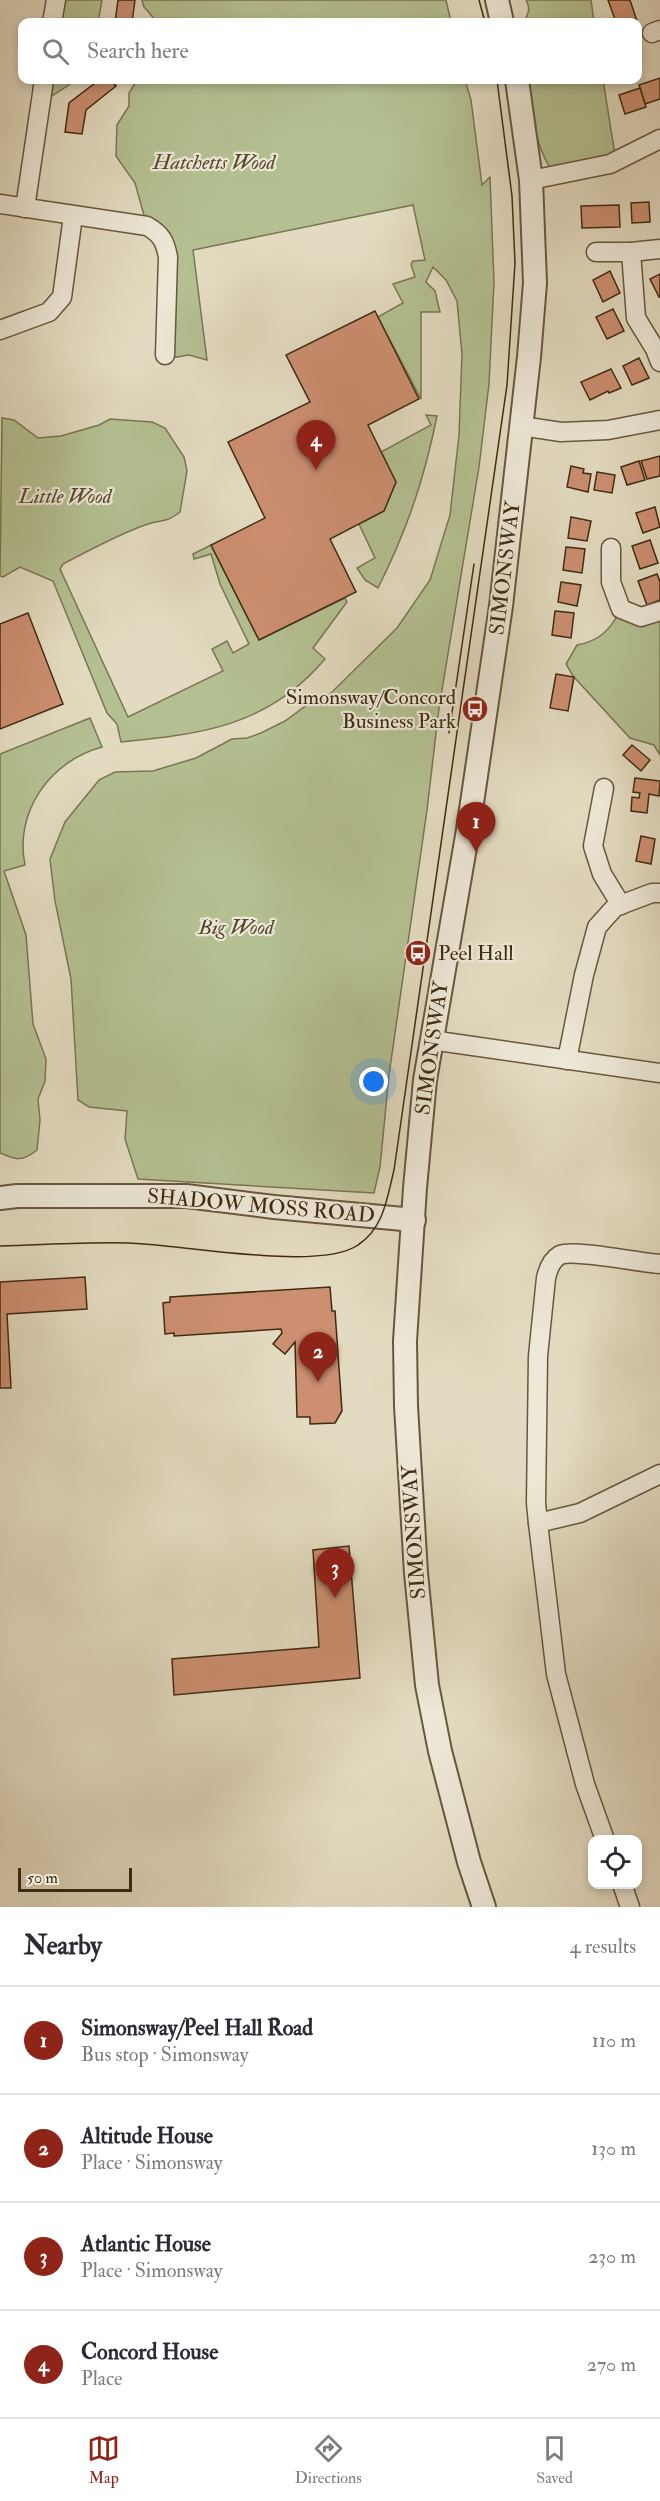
<!DOCTYPE html>
<html lang="en">
<head>
<meta charset="utf-8">
<style>
	body { margin:0; font-family:"IM FELL Double Pica",serif; background:#f2f2f3; color:#2b2b33 }
	.controls { position:absolute; right:18px; bottom:18px; display:grid; overflow:hidden; border-radius:12px; box-shadow:0 3px 9px #0003 }
	.controls button { width:54px; height:54px; display:grid; place-items:center; padding:0; border:0; border-bottom:2px solid #e1e1e2; background:#fff; color:#2b2b33; font:30px sans-serif }
	.scale { position:absolute; left:18px; bottom:15px; width:114px; box-sizing:border-box; padding-left:6px; border:3px solid #3f2b11; border-top:0; font-size:16px; line-height:21px; white-space:nowrap; color:#3f2b11; -webkit-text-stroke:4px #ede8d7; paint-order:stroke }
	.you { position:absolute; left:374px; top:1082px; width:21px; height:21px; margin:-15px; border:4px solid #fff; border-radius:50%; background:#1a73e8; box-shadow:0 0 0 9px #1a73e833 }
	.badge { display:grid; place-items:center; width:39px; height:39px; border-radius:50%; background:#8f2418; color:#fff; font-size:20px; font-weight:700 }
	.pin { position:absolute; translate:-50% -50px; filter:drop-shadow(0 2px 3px #0008) }
	.pin::after { content:''; position:absolute; top:32px; width:21px; height:18px; background:inherit; clip-path:polygon(0 0,100% 0,50% 100%) }
	.list { margin:0; padding:0; list-style:none }
	h2 { display:flex; justify-content:space-between; align-items:center; height:78px; margin:0; padding:0 24px; font-size:26px }
	h2 small { font-size:20px; font-weight:400; color:#7c7c81 }
	.list li { display:grid; grid-template-columns:39px 1fr auto; gap:18px; align-items:center; box-sizing:border-box; height:108px; padding:0 24px; border-top:2px solid #e1e1e2 }
	.list b { display:block; font-size:22px; white-space:nowrap }
	.list p { margin:0; font-size:20px; white-space:nowrap; color:#7c7c81 }
	.list em { font-size:20px; font-style:normal; color:#7c7c81 }
	.icon { flex:none; width:33px; height:33px; fill:none; stroke:currentColor; stroke-width:2; stroke-linecap:round; stroke-linejoin:round }
	.map { position:relative; flex:none; width:660px; height:1907px; overflow:hidden }
	.search { position:absolute; background:#fff; box-shadow:0 3px 9px #0003; left:18px; right:18px; top:18px; height:66px; display:flex; align-items:center; gap:15px; box-sizing:border-box; padding:0 21px; border-radius:12px; color:#7c7c81; font-size:22px }
	.sheet { height:510px; background:#fff }
	nav { display:flex; justify-content:space-around; align-items:center; box-sizing:border-box; height:84px; border-top:2px solid #e1e1e2; background:#fff; font-size:16px; color:#7c7c81 }
	nav a { display:grid; justify-items:center; gap:3px }
	nav .on { color:#8f2418 }
	.map>svg:first-child { display:block }
	.green { fill:#b4c092; stroke:#7a7652; stroke-width:1.5 }
	.building { fill:#cc8f71; stroke:#3f2b11; stroke-width:1.5 }
	.lines { fill:none; stroke-linecap:round; stroke-linejoin:round }
	.minor-casing { stroke:#68573d; stroke-width:21 }
	.tertiary-casing { stroke:#68573d; stroke-width:26 }
	.minor { stroke:#ede8d7; stroke-width:18 }
	.tertiary { stroke:#ede8d7; stroke-width:22 }
	.tram { stroke:#3f2b11; stroke-width:1.5 }
	.labels { text-anchor:middle; dominant-baseline:central; stroke-width:4.5; stroke-linejoin:round; paint-order:stroke }
	.park-label { font-size:21px; font-style:italic; fill:#56492b; stroke:#ede8d7 }
	.street-label { font-size:21px; fill:#3f2b11; stroke:#ede8d7 }
	.poi-label { font-size:21px; fill:#3f2b11; stroke:#ede8d7; text-anchor:end }
</style>
</head>
<body>
<div class="map">
<svg width="660" height="1907" viewBox="0 0 660 1907">
	<rect width="100%" height="100%" fill="#e3dbc1"/>
	<filter id="stains"><feTurbulence type="fractalNoise" baseFrequency=".00333" numOctaves="4"/><feColorMatrix values="0 0 0 0 .2 0 0 0 0 .09 0 0 0 0 .02 0 0 0 .5 -.17"/></filter>
	<radialGradient id="worn" r=".72"><stop offset=".6" stop-color="#630" stop-opacity="0"/><stop offset="1" stop-color="#630" stop-opacity=".3"/></radialGradient>
	<g class="green">
		<path d="M56,0H102L98,22H52Z"/>
		<path d="M142,0H446L451,22H157L144,7Z"/>
		<path d="M526,0H591L594,22H524C528,14 531,9 526,0Z"/>
		<path d="M44,80H76L40,104Z"/>
		<path d="M137,80H465L471,100L482,185L490,177L494,282L489,384L479,467L439,708L427,810L389,1075L380,1167L374,1193L138,1179L125,1139L127,1111L89,1107L78,1100L71,979L55,901L50,859L65,822L99,780L115,772L153,771L196,758L232,739L247,738L261,733L285,721L307,705L330,694L397,628L430,580L450,515L459,435L462,354L457,301L446,280L433,267L426,282L435,291L440,312H421V399L378,317L403,303L393,284L415,277L411,264L413,261L425,260L413,205L193,250L207,360L189,355L171,358L168,257L147,226L135,183L116,156L117,125L129,106V93Z"/>
		<path d="M525,80H603L616,161L555,175C535,149 531,112 525,80Z"/>
		<path d="M426,415L437,416C424,480 407,530 378,588L365,580L357,568L375,558L359,524L384,511L396,482L381,452L431,425Z"/>
		<path d="M2,418L14,420L38,438L61,436L99,425L110,419L152,422L165,428L184,457L187,471L180,512C163,525 162,518 145,525C117,535 90,550 63,564L60,569L128,717L223,671L212,649L227,641L233,653L249,644L220,584L211,554L194,559L193,554L211,545L259,640L345,598L347,602L313,648L325,659C268,726 203,734 121,742L117,724L107,713L53,581L20,567L3,577L0,576Z"/>
		<path d="M621,609L660,611V755L654,745L630,738L573,676L566,664L577,645C600,641 611,629 621,609Z"/>
		<path d="M90,718L102,747C50,761 14,812 25,865L4,871L26,935L33,1024L46,1059L45,1081L38,1099L40,1120L37,1150C22,1162 16,1160 0,1153V754Z"/>
	</g>
	<g class="building">
		<path d="M118,0H135L132,22H115Z"/>
		<path d="M608,0H630L637,21L616,22Z"/>
		<path d="M660,78V99L645,104L639,85Z"/>
		<path d="M99,80H110L116,86L86,110L82,134L65,132L69,103Z"/>
		<path d="M640,88L646,107L625,114L619,95Z"/>
		<path d="M649,202L650,222L632,223L631,203Z"/>
		<path d="M619,205L620,227L582,228L581,206Z"/>
		<path d="M610,271L620,293L603,302L593,280Z"/>
		<path d="M660,274V297H659L650,279Z"/>
		<path d="M613,309L624,331L607,339L596,317Z"/>
		<path d="M375,311L419,399L368,425L396,482L384,511L330,539L356,592L259,640L211,545L265,518L228,442L310,402L286,355Z"/>
		<path d="M639,358L649,378L632,385L623,366Z"/>
		<path d="M611,369L621,388L609,393L608,391L590,400L581,382Z"/>
		<path d="M660,456V476L647,479L641,461Z"/>
		<path d="M639,461L645,480L627,485L621,467Z"/>
		<path d="M571,466L584,469L583,473L591,474L588,492L567,487Z"/>
		<path d="M597,472L615,475L612,493L594,490Z"/>
		<path d="M655,507L660,527L643,533L636,513Z"/>
		<path d="M571,517L591,521L587,541L568,538Z"/>
		<path d="M650,540L658,563L640,569L632,546Z"/>
		<path d="M566,547L585,549L582,573L563,570Z"/>
		<path d="M657,574L660,582V600L647,605L638,581Z"/>
		<path d="M561,582L581,585L577,606L558,602Z"/>
		<path d="M555,611L574,613L571,638L552,635Z"/>
		<path d="M28,613L63,704L0,729V624Z"/>
		<path d="M556,674L574,677L568,711L550,708Z"/>
		<path d="M632,745L650,760L641,771L623,755Z"/>
		<path d="M635,778L660,781L659,796L649,794L647,813L631,811L632,797L639,798L640,793L633,792Z"/>
		<path d="M641,836L655,839L651,864L636,861Z"/>
		<path d="M85,1277L87,1309L7,1314L11,1388H0V1282Z"/>
		<path d="M330,1287L332,1311H335L342,1411L335,1423L310,1424V1417H297L295,1342L285,1354L273,1344L282,1333L281,1329L174,1336V1333L165,1334L163,1303L170,1302V1297Z"/>
		<path d="M349,1546L360,1678L174,1695L172,1659L319,1647L313,1550Z"/>
	</g>
	<g class="lines">
		<defs>
			<g id="minor">
				<path d="M52,22L56,0"/>
				<path d="M652,33L660,30"/>
				<path d="M531,180L610,164L660,139"/>
				<path d="M0,204L147,226C161,234 165,241 168,257L165,355"/>
				<path d="M25,208L44,80"/>
				<path d="M660,249L631,252L636,318L655,349L660,362"/>
				<path d="M596,252H631"/>
				<path d="M0,330L49,312L62,297L73,216"/>
				<path d="M521,426L561,432L608,430L660,420"/>
				<path d="M611,548V582L621,609L641,617L660,611"/>
				<path d="M604,788L593,846L602,874L621,905"/>
				<path d="M431,1040L660,1073"/>
				<path d="M567,1060L584,975L597,927L615,907L652,893H660"/>
				<path d="M538,1523L580,1513L660,1474"/>
				<path d="M605,1840L585,1784L556,1674L538,1523L536,1503L538,1356L546,1278C548,1269 551,1260 560,1255C575,1249 640,1263 660,1264"/>
				<path d="M622,1884L630,1907"/>
			</g>
			<g id="tertiary">
				<path d="M497,0L502,22"/>
				<path d="M0,1198L17,1196H186L274,1207L414,1220"/>
				<path d="M484,1907L469,1862L440,1751L427,1685L416,1573L406,1406L405,1341L415,1188L425,1080L468,830L501,606L529,357L535,283L531,180L517,80"/>
			</g>
		</defs>
		<use href="#minor" class="minor-casing"/>
		<use href="#tertiary" class="tertiary-casing"/>
		<use href="#minor" class="minor"/>
		<use href="#tertiary" class="tertiary"/>
		<g class="tram">
			<path d="M479,0L485,22"/>
			<path d="M449,733L474,564"/>
			<path d="M0,1246C42,1245 85,1242 128,1243C180,1244 319,1272 358,1245C384,1228 387,1198 394,1170L507,385L515,263L512,196L497,80"/>
		</g>
	</g>
	<defs>
		<symbol id="bus-disc" viewBox="-11 -11 22 22"><circle r="9.5" fill="#8f2418" stroke="#ede8d7"/><path d="M-5-6H5V4H4V6H2V4H-2V6H-4V4H-5ZM-3.5-4V0h7V-4ZM-3.5 1.2v1.5H-2V1.2ZM2 1.2v1.5H3.5V1.2Z" fill="#fff"/></symbol>
	</defs>
	<g fill-rule="evenodd">
		<use href="#bus-disc" x="460" y="694" width="30" height="30"/>
		<use href="#bus-disc" x="403" y="938" width="30" height="30"/>
	</g>
	<g class="labels">
		<g class="park-label">
			<text x="214" y="162">Hatchetts Wood</text>
			<text x="65" y="496">Little Wood</text>
			<text x="236" y="927">Big Wood</text>
		</g>
		<g class="street-label">
			<text transform="translate(505 568) rotate(-83)">SIMONSWAY</text>
			<text transform="translate(432 1048) rotate(-82)">SIMONSWAY</text>
			<text transform="translate(261 1206) rotate(5)">SHADOW MOSS ROAD</text>
			<text transform="translate(414 1532) rotate(-94)">SIMONSWAY</text>
		</g>
		<g class="poi-label">
			<text x="456" y="697">Simonsway/Concord<tspan x="456" dy="24">Business Park</tspan></text>
			<text x="438" y="953" text-anchor="start">Peel Hall</text>
		</g>
	</g>
	<rect width="100%" height="100%" filter="url(#stains)"/>
	<rect width="100%" height="100%" fill="url(#worn)"/>
</svg>
<div class="controls">
<button><svg class="icon" aria-label="locate" viewBox="0 0 24 24"><circle cx="12" cy="12" r="6"/><path d="M12 2v4M12 18v4M2 12h4M18 12h4"/></svg></button>
</div>
<div class="scale">50 m</div>
<div class="you"></div>
<div class="pin badge" style="left:476px;top:852px">1</div>
<div class="pin badge" style="left:318px;top:1382px">2</div>
<div class="pin badge" style="left:335px;top:1598px">3</div>
<div class="pin badge" style="left:316px;top:470px">4</div>
<div class="search"><svg class="icon" aria-label="search" viewBox="0 0 24 24"><circle cx="10" cy="10" r="6"/><path d="M15 15l6 6"/></svg>Search here</div>
</div>
<section class="sheet">
<h2>Nearby<small>4 results</small></h2>
<ul class="list">
<li><span class="badge">1</span><div><b>Simonsway/Peel Hall Road</b><p>Bus stop · Simonsway</p></div><em>110 m</em></li>
<li><span class="badge">2</span><div><b>Altitude House</b><p>Place · Simonsway</p></div><em>130 m</em></li>
<li><span class="badge">3</span><div><b>Atlantic House</b><p>Place · Simonsway</p></div><em>230 m</em></li>
<li><span class="badge">4</span><div><b>Concord House</b><p>Place</p></div><em>270 m</em></li>
</ul>
</section>
<nav>
<a class="on"><svg class="icon" aria-label="map" viewBox="0 0 24 24"><path d="M3 6l6-2 6 2 6-2v14l-6 2-6-2-6 2zM9 4v14M15 6v14"/></svg>Map</a>
<a><svg class="icon" aria-label="directions" viewBox="0 0 24 24"><path d="M12 3l9 9-9 9-9-9zM9 14v-3h6M13 9l2 2-2 2"/></svg>Directions</a>
<a><svg class="icon" aria-label="saved" viewBox="0 0 24 24"><path d="M7 4h10v16l-5-4-5 4z"/></svg>Saved</a>
</nav>
</body>
</html>
